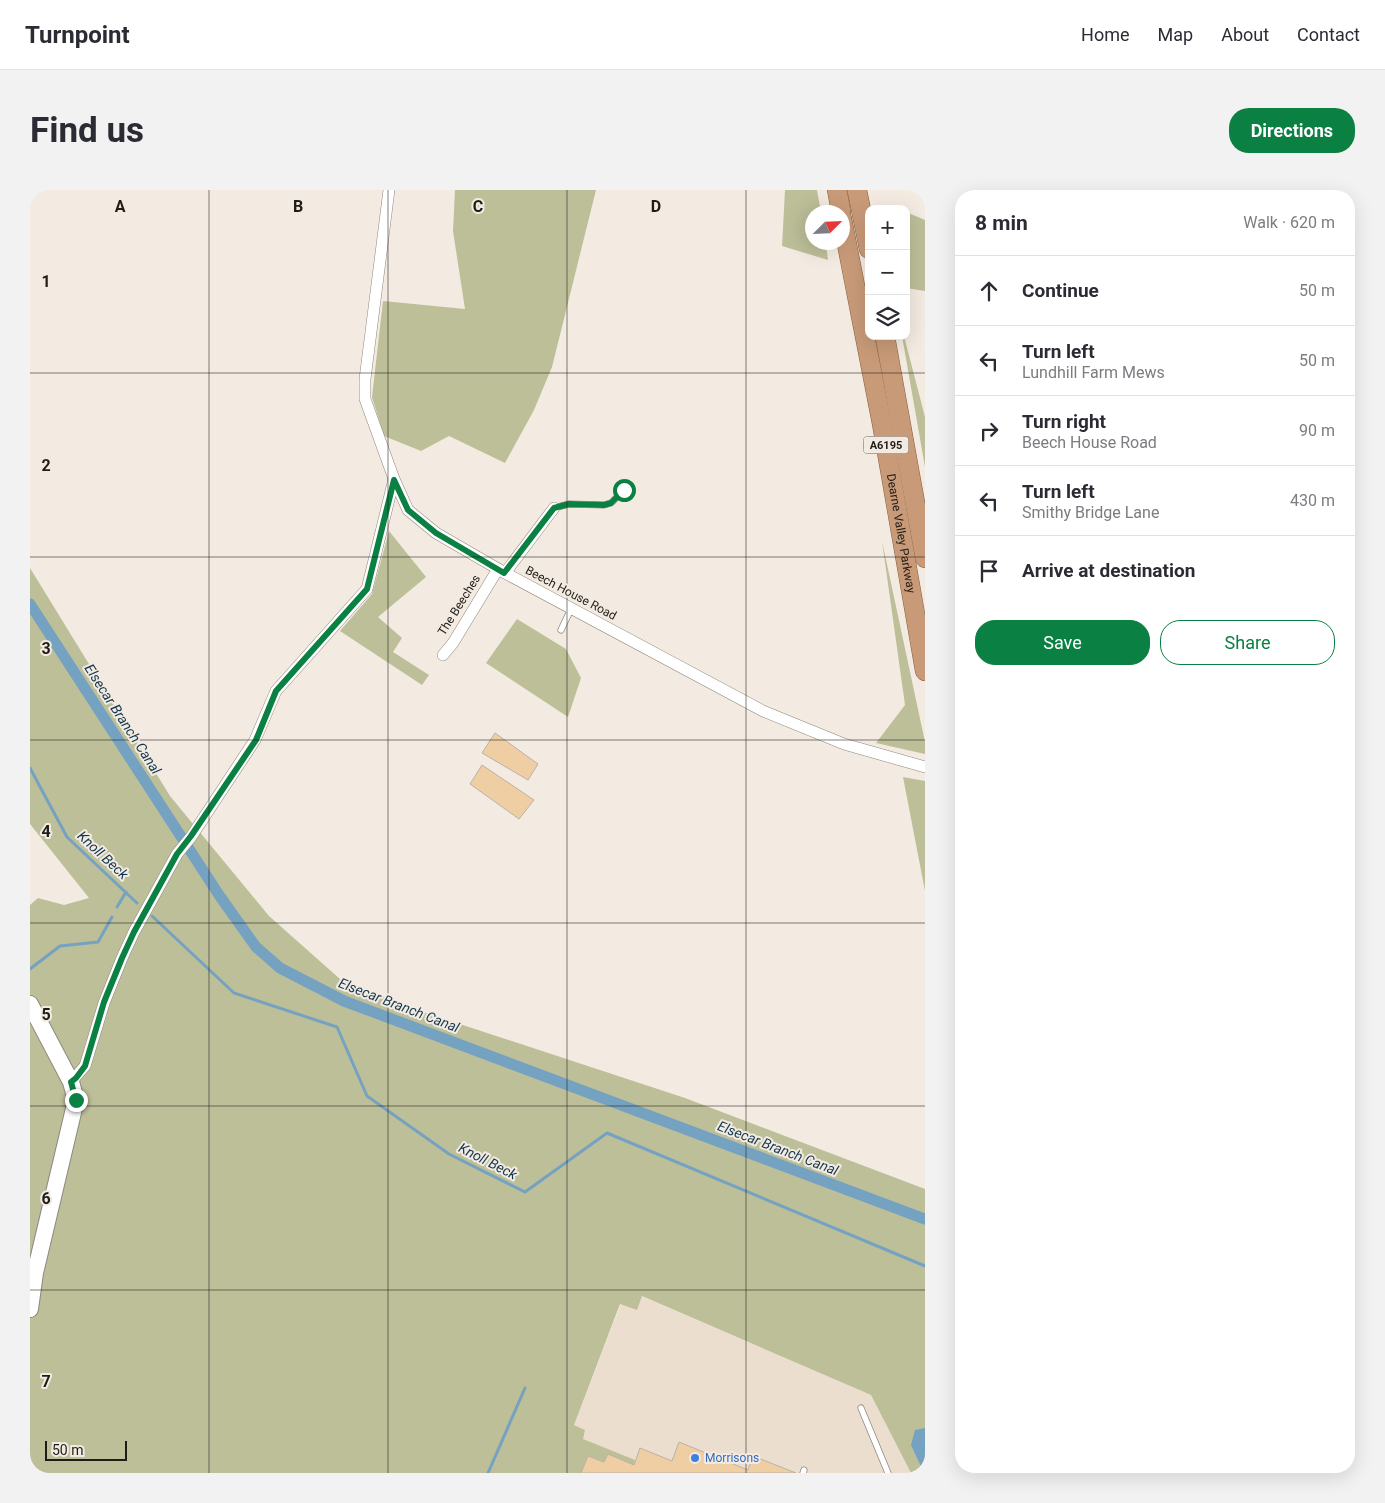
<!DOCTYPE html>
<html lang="en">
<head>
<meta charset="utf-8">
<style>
	body { margin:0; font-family:Roboto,sans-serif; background:#f2f2f3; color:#2b2b33 }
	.controls { position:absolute; right:15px; top:15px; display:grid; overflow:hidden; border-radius:10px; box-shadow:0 5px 20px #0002 }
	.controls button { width:45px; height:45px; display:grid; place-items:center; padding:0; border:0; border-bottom:1px solid #e1e1e2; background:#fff; color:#2b2b33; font:25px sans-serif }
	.compass { position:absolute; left:775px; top:15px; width:45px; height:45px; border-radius:50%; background:#fff; box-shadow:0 5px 20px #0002; rotate:66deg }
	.scale { position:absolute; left:15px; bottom:12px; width:82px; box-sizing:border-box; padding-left:5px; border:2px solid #1f1c18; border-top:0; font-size:14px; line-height:18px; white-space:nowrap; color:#1f1c18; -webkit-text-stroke:4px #f3ebe1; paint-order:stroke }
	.stop { position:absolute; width:15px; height:15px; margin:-11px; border:4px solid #0b8043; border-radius:50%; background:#fff }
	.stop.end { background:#0b8043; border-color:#fff; box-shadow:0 1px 5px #0008 }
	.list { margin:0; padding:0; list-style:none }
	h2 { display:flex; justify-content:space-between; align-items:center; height:65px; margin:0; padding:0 20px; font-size:21px }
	h2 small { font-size:16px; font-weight:400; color:#7c7c81 }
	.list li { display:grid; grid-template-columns:32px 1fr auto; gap:15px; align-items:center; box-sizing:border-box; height:70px; padding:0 20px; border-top:1px solid #e1e1e2 }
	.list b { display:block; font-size:19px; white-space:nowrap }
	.list p { margin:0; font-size:16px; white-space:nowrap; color:#7c7c81 }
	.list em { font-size:16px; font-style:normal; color:#7c7c81 }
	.actions { display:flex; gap:10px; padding:15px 20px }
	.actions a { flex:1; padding:11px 0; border:1px solid #0b8043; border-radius:20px; text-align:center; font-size:18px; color:#0b8043 }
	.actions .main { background:#0b8043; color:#fff }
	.icon { flex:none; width:28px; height:28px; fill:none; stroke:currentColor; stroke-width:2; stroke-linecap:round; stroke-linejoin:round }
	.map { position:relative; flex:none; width:895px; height:1283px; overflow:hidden; border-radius:20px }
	header { display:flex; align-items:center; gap:30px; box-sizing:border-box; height:70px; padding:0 25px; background:#fff; border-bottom:1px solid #e1e1e2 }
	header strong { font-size:24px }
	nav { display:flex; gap:28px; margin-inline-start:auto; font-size:18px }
	.intro { display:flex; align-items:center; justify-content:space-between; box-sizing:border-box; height:120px; padding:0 30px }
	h1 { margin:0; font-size:35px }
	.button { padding:12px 22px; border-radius:20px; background:#0b8043; color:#fff; font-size:18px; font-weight:700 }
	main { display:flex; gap:30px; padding:0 30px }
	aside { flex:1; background:#fff; border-radius:20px; box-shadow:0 5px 20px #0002 }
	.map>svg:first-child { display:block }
	.built { fill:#ebdece }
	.green { fill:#bdbf99 }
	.water { fill:#76a2c2 }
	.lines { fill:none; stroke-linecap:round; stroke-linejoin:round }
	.stream { stroke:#76a2c2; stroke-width:3 }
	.canal { stroke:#76a2c2; stroke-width:11 }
	.building { fill:#efcea3; stroke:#b9b2a8 }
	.service-casing { stroke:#8e877e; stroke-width:7 }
	.minor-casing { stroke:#8e877e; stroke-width:12 }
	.secondary-casing { stroke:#8e877e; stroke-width:18 }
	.trunk-casing { stroke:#845e40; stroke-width:20 }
	.service { stroke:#fff; stroke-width:5.5 }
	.minor { stroke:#fff; stroke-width:11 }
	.secondary { stroke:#fff; stroke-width:16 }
	.trunk { stroke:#c89a78; stroke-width:19 }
	.route { stroke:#0b8043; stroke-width:6 }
	.grid { fill:none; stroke:#1f1c18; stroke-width:1; stroke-opacity:0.55 }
	.shop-dot { fill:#3f7fe0; stroke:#f3ebe1; stroke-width:2 }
	.labels { text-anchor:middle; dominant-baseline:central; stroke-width:4; stroke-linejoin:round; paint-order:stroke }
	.shield { fill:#f3ebe1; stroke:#5f5a54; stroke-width:1 }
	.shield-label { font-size:11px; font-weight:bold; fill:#1f1c18 }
	.street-label { font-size:12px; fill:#1f1c18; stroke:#f3ebe1 }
	.shop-label { font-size:12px; fill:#366cbe; stroke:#f3ebe1; text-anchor:start }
	.water-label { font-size:14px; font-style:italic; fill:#12374e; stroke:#f3ebe1 }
	.grid-label { font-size:16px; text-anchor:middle; font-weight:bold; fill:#1f1c18; stroke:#f3ebe1; stroke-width:4; stroke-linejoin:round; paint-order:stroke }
</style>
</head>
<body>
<header>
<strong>Turnpoint</strong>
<nav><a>Home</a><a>Map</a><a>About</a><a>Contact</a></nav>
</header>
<div class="intro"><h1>Find us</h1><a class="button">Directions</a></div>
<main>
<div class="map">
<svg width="895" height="1283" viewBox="0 0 895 1283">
	<rect width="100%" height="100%" fill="#f3ebe1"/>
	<path class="built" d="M611,1106L841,1205L881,1283H551L558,1266L574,1272L578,1264L553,1249L544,1235L591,1114Z"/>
	<g class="green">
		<path d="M425,0H566L522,177L504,220L475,273L419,246L391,261L354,246L342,207L353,111L435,119L423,41Z"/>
		<path d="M755,0H787L791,22H782V52L796,53L798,70L752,56Z"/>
		<path d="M876,22L895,30V101L876,98Z"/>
		<path d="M872,146H874L895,227V277Z"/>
		<path d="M359,341L396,387L348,427L372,448L363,462L399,485L392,495L310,441L342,404Z"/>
		<path d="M852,351L895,552V564L846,553L875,515Z"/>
		<path d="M0,378L140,606L239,726L310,789L378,817L655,908L895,999V1283H881L841,1205L612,1106L607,1120L590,1114L544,1235L555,1240L553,1249L605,1270L604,1275L578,1264L574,1272L558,1266L551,1283H0V715L8,708L34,715L59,708L0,634Z"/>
		<path d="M487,429L536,459L551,488L538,527L456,473Z"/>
		<path d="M873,587L895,591V701Z"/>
	</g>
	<path class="water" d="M895,1238V1283H894L881,1255L885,1240Z"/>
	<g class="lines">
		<g class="stream">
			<path d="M0,578L37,647L107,713"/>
			<path d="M87,717L96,702"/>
			<path d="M122,726L204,803L307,837L337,906L419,964L495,1002L577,943L895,1076"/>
			<path d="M0,779L30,756L68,752L82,727"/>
			<path d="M458,1283L495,1198"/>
		</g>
		<path class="canal" d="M0,414L189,705L226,757L250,778L314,811L895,1029"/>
	</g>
	<g class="building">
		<path d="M465,543L508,574L498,590L452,563Z"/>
		<path d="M452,575L504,610L489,629L440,594Z"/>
		<path d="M649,1252L718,1280L723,1266L766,1283H551L558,1266L574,1272L578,1264L604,1275L610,1258L642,1271Z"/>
	</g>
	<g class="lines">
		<defs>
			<g id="service">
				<path d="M524,318L539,314L574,315L581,313L594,300"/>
				<path d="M531,440L541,419"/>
				<path d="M831,1218L858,1283"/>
				<path d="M773,1283L774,1280"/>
			</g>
			<g id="minor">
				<path d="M359,0L335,189V209L364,289L378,320L406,343L475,383L733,521L814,554L895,577"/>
				<path d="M475,383L524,318"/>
				<path d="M413,465L423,453L468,379"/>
				<path d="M41,892L55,876L74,813L92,768L104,742L147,664L161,647L225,550L246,501L337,399L364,289"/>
			</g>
			<path id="secondary" d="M0,814L41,892L46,910L5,1083L0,1119"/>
			<g id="trunk">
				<path d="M807,0L811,22"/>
				<path d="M827,0L839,59"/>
				<path id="s1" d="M812,29L852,234L895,481"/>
				<path d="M855,146L895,368"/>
			</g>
		</defs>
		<use href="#service" class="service-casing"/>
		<use href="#minor" class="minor-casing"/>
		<use href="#secondary" class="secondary-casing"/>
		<use href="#trunk" class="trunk-casing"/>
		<use href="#service" class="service"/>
		<use href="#minor" class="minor"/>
		<use href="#secondary" class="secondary"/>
		<use href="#trunk" class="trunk"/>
	</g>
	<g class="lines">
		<path class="route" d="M46,910L41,892L46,888L55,876L74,812L92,768L104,742L147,664L161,646L226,550L246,501L337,399L364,290L378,320L406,343L474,383L524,318L539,314L574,315L581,313L594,300"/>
	</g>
	<path class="grid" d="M179,0V1283M358,0V1283M537,0V1283M716,0V1283M0,183H895M0,367H895M0,550H895M0,733H895M0,916H895M0,1100H895"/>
	<circle class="shop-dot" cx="665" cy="1268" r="5"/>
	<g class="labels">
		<rect class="shield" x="833.5" y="246.5" width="45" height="17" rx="4"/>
		<g class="shield-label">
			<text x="856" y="255">A6195</text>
		</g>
		<g class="street-label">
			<text stroke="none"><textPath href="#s1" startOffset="320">Dearne Valley Parkway</textPath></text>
			<text transform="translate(541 403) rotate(28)">Beech House Road</text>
			<text transform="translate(429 415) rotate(-58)">The Beeches</text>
		</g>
		<g class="shop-label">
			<text x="675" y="1268">Morrisons</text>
		</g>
		<g class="water-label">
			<text transform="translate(93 529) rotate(57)">Elsecar Branch Canal</text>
			<text transform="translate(73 665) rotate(43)">Knoll Beck</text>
			<text transform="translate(369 815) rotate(21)">Elsecar Branch Canal</text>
			<text transform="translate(748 958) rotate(21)">Elsecar Branch Canal</text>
			<text transform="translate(458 971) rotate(27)">Knoll Beck</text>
		</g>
	</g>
	<g class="grid-label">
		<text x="90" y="22">A</text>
		<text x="268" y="22">B</text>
		<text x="448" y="22">C</text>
		<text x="626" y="22">D</text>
		<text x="16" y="97">1</text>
		<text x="16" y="281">2</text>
		<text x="16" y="464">3</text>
		<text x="16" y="647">4</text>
		<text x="16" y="830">5</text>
		<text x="16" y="1014">6</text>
		<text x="16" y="1197">7</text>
	</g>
</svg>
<div class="controls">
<button>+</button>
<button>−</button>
<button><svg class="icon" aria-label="layers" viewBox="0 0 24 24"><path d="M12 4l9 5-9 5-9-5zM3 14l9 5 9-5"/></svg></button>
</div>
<svg class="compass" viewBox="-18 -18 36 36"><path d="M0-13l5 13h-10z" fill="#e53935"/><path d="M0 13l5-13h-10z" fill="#7c7c81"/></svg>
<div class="scale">50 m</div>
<div class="stop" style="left:594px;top:300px"></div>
<div class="stop end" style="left:46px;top:910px"></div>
</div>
<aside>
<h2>8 min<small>Walk · 620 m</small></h2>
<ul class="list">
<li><svg class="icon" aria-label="ahead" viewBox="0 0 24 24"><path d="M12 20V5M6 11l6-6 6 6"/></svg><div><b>Continue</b></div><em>50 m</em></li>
<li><svg class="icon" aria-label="left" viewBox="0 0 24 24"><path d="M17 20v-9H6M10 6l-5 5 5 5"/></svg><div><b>Turn left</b><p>Lundhill Farm Mews</p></div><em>50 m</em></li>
<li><svg class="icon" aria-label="right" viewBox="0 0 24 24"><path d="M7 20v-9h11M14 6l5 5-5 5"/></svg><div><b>Turn right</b><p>Beech House Road</p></div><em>90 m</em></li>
<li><svg class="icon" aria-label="left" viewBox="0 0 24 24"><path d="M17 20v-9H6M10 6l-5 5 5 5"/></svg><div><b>Turn left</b><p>Smithy Bridge Lane</p></div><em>430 m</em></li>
<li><svg class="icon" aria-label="arrive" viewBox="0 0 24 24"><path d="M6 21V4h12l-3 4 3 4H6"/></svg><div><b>Arrive at destination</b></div></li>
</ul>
<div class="actions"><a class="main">Save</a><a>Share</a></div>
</aside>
</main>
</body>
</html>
